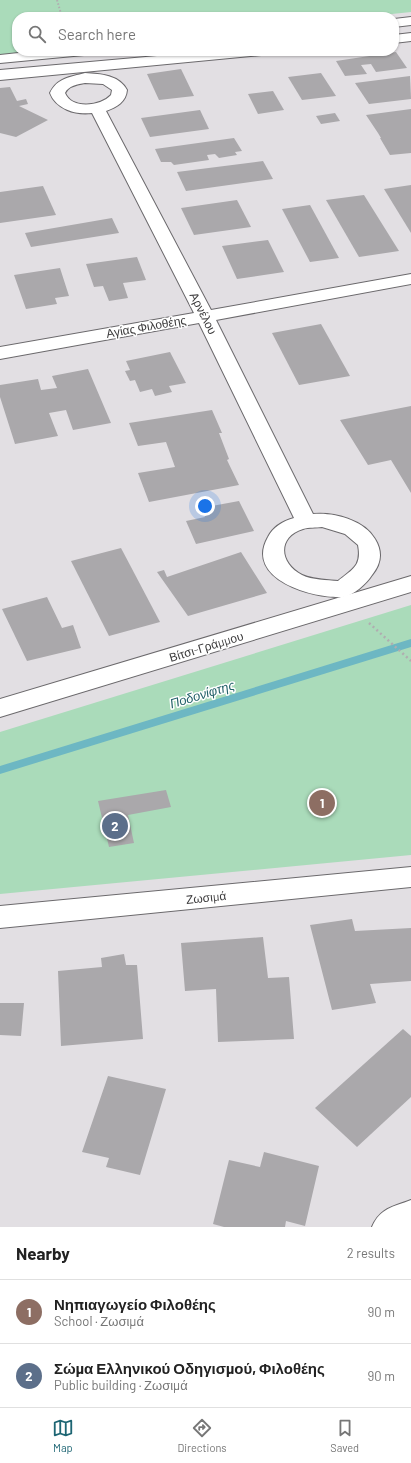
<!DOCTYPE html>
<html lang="en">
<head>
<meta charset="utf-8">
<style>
	body { margin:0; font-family:Barlow,sans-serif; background:#f6f6f6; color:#222 }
	.you { position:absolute; left:205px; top:506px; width:14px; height:14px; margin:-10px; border:3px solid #fff; border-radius:50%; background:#1a73e8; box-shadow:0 0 0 6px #1a73e833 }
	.badge { display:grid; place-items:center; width:26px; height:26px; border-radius:50%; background:#1d6573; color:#fff; font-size:13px; font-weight:700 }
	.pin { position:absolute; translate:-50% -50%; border:2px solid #fff; box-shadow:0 1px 4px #0006 }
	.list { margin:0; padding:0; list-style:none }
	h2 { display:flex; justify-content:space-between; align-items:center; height:52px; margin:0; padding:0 16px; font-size:17px }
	h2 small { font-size:13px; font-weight:400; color:#767676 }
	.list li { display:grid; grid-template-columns:26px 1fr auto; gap:12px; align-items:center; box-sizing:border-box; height:64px; padding:0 16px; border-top:1px solid #e0e0e0 }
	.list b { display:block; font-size:15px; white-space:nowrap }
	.list p { margin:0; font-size:13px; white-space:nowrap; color:#767676 }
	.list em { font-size:13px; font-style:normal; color:#767676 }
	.icon { flex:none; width:22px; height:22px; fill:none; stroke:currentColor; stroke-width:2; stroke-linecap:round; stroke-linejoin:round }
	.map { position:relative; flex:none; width:411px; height:1227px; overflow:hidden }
	.search { position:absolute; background:#fff; box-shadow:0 1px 3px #0004; left:12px; right:12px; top:12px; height:44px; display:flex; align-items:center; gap:10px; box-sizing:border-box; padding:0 14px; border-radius:16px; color:#767676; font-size:15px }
	.sheet { height:180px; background:#fff }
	nav { display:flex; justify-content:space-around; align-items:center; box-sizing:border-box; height:56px; border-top:1px solid #e0e0e0; background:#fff; font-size:11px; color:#767676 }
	nav a { display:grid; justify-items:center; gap:2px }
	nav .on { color:#1d6573 }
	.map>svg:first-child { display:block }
	.green { fill:#aadbba }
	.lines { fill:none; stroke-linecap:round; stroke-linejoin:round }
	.stream { fill:#6db7c3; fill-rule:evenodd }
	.building { fill:#aaa8ab }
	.minor-casing { stroke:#6b696c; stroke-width:2 }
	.path-far1 { stroke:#b0adb0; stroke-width:2; stroke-dasharray:1.5 2; stroke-linecap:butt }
	.path { stroke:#b0adb0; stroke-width:2.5; stroke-dasharray:2 3; stroke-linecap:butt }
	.minor { fill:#fff; fill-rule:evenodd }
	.labels { text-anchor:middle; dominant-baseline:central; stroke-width:3; stroke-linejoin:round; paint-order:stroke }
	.street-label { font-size:12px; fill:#3c3b3c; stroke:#fff }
	.water-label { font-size:13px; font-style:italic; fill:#236169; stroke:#fff }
</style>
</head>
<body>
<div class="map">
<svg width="411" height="1227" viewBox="0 0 411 1227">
	<rect width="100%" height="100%" fill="#e2dfe3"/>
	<g class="green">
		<path d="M0,0H411V12L363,17H17V51H38L0,55Z"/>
		<path d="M411,605V855L0,894V732Z"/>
	</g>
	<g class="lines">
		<path class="stream" d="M411,639V647L0,774V766Z"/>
	</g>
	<g class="building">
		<path d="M396,52L407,68L376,72L371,64L361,65L367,74L345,76L336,61Z"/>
		<path d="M181,69L194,96L159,100L147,74Z"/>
		<path d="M321,73L336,96L302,100L288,77Z"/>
		<path d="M410,76L411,99L369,104L355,83Z"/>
		<path d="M10,87L17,101L26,99L28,104L19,106L48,120L16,137L0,133V88Z"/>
		<path d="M273,91L284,110L258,114L248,94Z"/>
		<path d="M411,109V153L390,155L380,138H381L378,133L366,115Z"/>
		<path d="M200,110L209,129L150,137L141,118Z"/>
		<path d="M335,113L340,121L321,124L316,116Z"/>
		<path d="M234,138L242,151L235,152L237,155L219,158L215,154L207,155L209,160L174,165L171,162H161L155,149Z"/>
		<path d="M263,161L273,179L186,191L177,172Z"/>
		<path d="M411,185V233L384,189Z"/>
		<path d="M43,186L56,215L0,223V192Z"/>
		<path d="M364,195L399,251L359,257L326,200Z"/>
		<path d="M237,200L251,227L194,235L181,208Z"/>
		<path d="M310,205L339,258L310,262L282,209Z"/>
		<path d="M112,218L119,233L31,247L25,233Z"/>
		<path d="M268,240L284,272L237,279L222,246Z"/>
		<path d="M137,257L146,280L123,283L128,298L109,301L103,286L94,287L86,264Z"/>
		<path d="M60,268L69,296L55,298L57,304L26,309L14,275Z"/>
		<path d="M321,324L350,376L299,385L272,333Z"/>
		<path d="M170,352L186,383L169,386L172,392L155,396L152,389L140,392L135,380L130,381L125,371L130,370L126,361Z"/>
		<path d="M88,369L111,423L73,430L66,410L49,413L58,436L15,444L0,397V385L38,379L41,390L57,388L52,376Z"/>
		<path d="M411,406V493L391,460L368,465L340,420Z"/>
		<path d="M212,410L222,433H219L229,459L227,460L239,485L149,502L138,473L175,467L166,442L138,446L129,423Z"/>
		<path d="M239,501L254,531L196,544L186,521L205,517L201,508Z"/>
		<path d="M121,548L160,622L109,636L71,561Z"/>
		<path d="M241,552L267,593L188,616L157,572L164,570L167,577Z"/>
		<path d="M47,597L62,628L73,625L81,648L27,661L2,609Z"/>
		<path d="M166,790L171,807L128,815L134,843L109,847L98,801Z"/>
		<path d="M352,919L355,931L411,928V981L370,984L376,1003L332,1010L310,925Z"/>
		<path d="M263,937L268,978L289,977L294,1039L218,1042L216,989L185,991L181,943Z"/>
		<path d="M124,954L126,965H137L143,1039L61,1046L58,971L102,967L101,958Z"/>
		<path d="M0,1003H24L21,1036L0,1035Z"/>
		<path d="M403,1029L411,1036V1097L357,1147L315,1108Z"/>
		<path d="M108,1076L166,1089L140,1175L106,1167L109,1158L82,1152Z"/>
		<path d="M264,1152L319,1166L305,1226L286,1221L285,1227H224L213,1224L229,1160L260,1167Z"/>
	</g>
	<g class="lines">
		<defs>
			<g id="minor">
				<path d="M411,17V25L394,27V19Z"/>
				<path d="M411,33V41L394,43V35Z"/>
				<path d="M37,51H91L89,54L84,55L0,63V55Z"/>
				<path d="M213,51H268L266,54L261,55L0,80V70Z"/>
				<path d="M85,73C101,74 119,75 127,90C126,102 117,107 106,111L211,310L411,274V284L216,320L313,514C334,512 364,520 375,539C383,552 381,564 372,575C367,583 353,596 343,597C313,599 244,579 268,537C273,527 283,521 294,518L199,323L0,359V347L194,313L92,113C75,115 56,109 50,93C57,78 70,77 85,73ZM85,83L103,84L112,90L111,95C101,106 72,110 65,93C68,86 78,84 85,83ZM322,527L345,534L358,545C362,566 353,569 338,581C327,580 312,580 302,575C279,563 277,537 303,529C309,527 316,528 322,527Z"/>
				<path d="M411,576V592L0,717V699Z"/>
				<path d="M411,867V887L0,928V906Z"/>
				<path d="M411,1200V1227H372C380,1208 393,1207 411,1200Z"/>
			</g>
		</defs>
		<use href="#minor" class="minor-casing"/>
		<path class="path-far1" d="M57,0L62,17"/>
		<path class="path" d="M369,623L411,661"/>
		<use href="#minor" class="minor"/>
	</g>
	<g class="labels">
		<g class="street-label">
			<text transform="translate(204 313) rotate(63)">Αρνέλου</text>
			<text transform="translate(146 326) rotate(-10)">Αγίας Φιλοθέης</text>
			<text transform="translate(206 646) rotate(-17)">Βίτσι-Γράμμου</text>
			<text transform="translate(206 897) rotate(-6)">Ζωσιμά</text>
		</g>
		<g class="water-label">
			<text transform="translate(202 694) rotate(-17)">Ποδονίφτης</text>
		</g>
	</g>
</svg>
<div class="you"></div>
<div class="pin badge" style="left:322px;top:803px;background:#8d6e63">1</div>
<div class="pin badge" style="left:115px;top:826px;background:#5c6f8a">2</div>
<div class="search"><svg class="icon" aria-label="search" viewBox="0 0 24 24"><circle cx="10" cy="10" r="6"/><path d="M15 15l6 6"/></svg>Search here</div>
</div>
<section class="sheet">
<h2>Nearby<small>2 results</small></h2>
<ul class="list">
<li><span class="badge" style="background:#8d6e63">1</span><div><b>Νηπιαγωγείο Φιλοθέης</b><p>School · Ζωσιμά</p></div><em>90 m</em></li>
<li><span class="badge" style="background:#5c6f8a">2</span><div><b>Σώμα Ελληνικού Οδηγισμού, Φιλοθέης</b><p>Public building · Ζωσιμά</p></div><em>90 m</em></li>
</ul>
</section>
<nav>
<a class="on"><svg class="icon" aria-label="map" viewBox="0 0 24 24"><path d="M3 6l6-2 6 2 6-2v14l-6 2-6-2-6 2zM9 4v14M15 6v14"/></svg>Map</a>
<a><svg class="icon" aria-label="directions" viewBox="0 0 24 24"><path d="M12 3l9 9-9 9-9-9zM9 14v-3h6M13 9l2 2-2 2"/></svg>Directions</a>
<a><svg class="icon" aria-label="saved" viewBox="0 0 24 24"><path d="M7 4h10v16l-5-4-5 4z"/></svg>Saved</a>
</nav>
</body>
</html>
